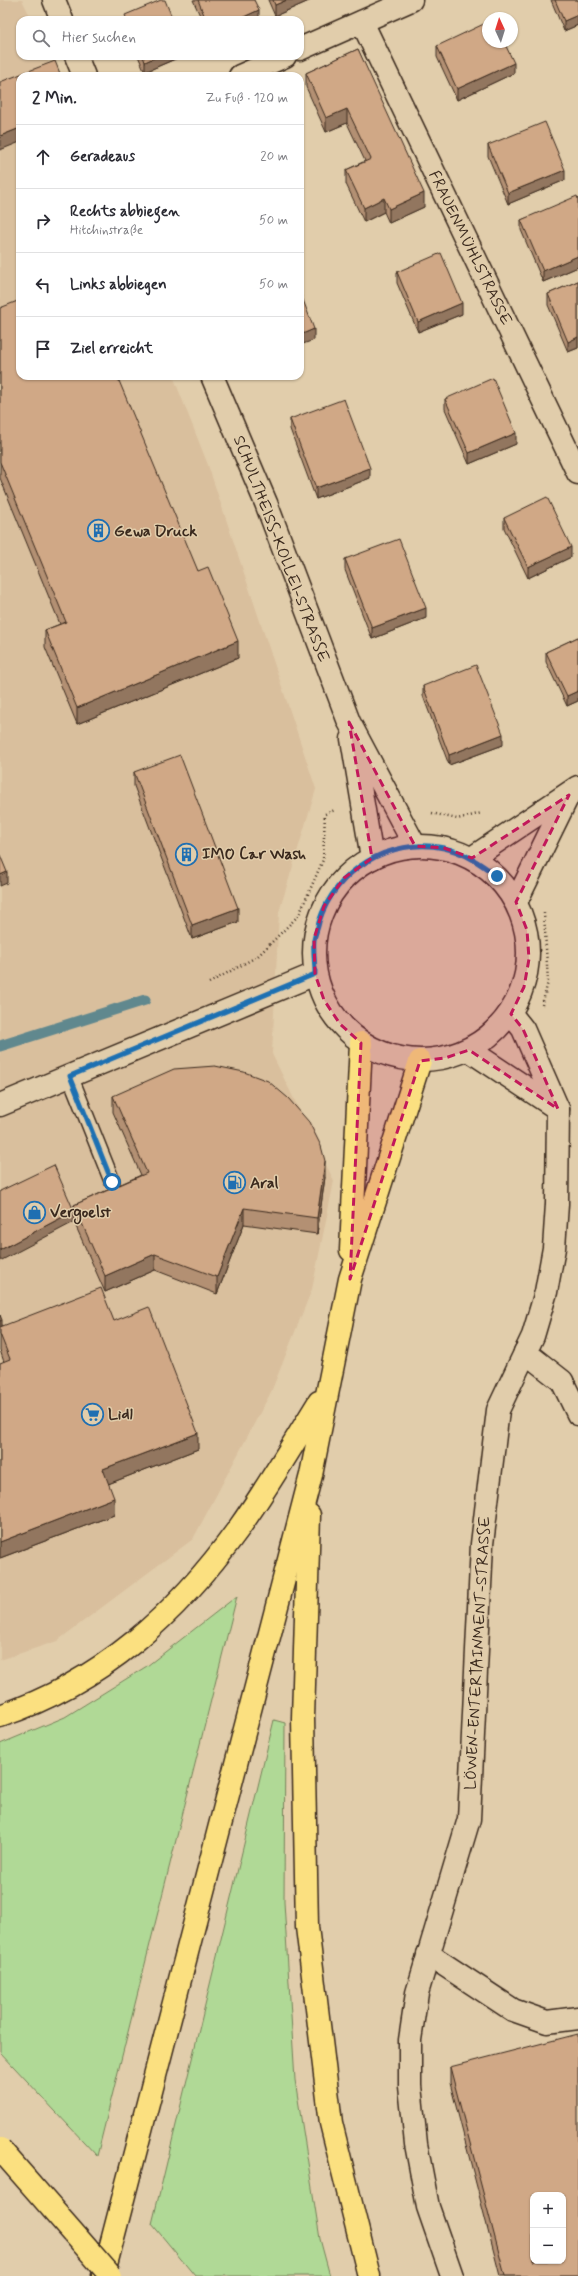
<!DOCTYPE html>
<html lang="de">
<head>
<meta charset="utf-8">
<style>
	body { margin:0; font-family:Mynerve,sans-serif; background:#f2f2f3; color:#2b2b33 }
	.controls { position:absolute; right:12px; bottom:12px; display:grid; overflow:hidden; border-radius:8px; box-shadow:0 1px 3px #0004 }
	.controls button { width:36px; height:36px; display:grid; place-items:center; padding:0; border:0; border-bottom:1px solid #e1e1e2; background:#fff; color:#2b2b33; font:20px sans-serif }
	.compass { position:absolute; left:482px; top:12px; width:36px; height:36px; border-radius:50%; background:#fff; box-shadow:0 1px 3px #0004; rotate:356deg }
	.stop { position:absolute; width:12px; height:12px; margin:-9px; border:3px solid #1f6fb2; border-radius:50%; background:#fff }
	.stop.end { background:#1f6fb2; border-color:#fff; box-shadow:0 1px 4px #0008 }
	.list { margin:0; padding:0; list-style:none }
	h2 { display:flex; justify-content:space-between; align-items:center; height:52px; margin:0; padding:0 16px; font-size:17px }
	h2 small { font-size:13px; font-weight:400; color:#7c7c81 }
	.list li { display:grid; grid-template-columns:26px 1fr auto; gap:12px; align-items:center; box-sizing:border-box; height:64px; padding:0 16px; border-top:1px solid #e1e1e2 }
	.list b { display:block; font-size:15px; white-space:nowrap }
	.list p { margin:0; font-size:13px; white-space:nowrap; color:#7c7c81 }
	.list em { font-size:13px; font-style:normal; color:#7c7c81 }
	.icon { flex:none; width:22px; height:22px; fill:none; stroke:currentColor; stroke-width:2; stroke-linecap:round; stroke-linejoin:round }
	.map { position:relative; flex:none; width:578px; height:2276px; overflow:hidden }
	.search { position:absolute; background:#fff; box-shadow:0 1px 3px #0004; left:16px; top:16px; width:288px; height:44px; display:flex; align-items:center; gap:10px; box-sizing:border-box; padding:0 14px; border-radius:12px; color:#7c7c81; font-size:15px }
	.panel { position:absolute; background:#fff; box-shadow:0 1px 3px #0004; left:16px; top:72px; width:288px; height:308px; border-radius:12px }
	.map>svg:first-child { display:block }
	.built { fill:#d9bf9d }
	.green { fill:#b0d996; stroke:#76825a }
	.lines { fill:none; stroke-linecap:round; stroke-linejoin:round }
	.stream { stroke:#61888e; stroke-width:11 }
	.lane-casing { stroke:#3b2a1e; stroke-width:18 }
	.street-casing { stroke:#3b2a1e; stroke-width:25 }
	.secondary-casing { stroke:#3b2a1e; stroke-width:25 }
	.highway-casing { stroke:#3b2a1e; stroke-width:25 }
	.path { stroke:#3b2a1e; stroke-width:2.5; stroke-dasharray:1 3; stroke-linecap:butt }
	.lane { stroke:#e1cdab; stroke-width:15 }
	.street { stroke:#e1cdab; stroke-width:22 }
	.secondary { stroke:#e1cdab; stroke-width:22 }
	.highway { stroke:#fbe080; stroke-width:22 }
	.highway-bridge-casing { stroke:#3b2a1e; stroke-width:25; stroke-linecap:butt }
	.highway-bridge { stroke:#fbe080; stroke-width:22 }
	.wall { fill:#b39073; stroke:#3b2a1e }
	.shaded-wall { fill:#92765e; stroke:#3b2a1e }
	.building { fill:#d0a886; stroke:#3b2a1e; fill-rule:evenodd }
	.route { stroke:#1f6fb2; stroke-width:5 }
	.marked { fill:#c2185b; fill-opacity:0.2; stroke:#c2185b; stroke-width:3; stroke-dasharray:8 5; stroke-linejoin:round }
	.labels { text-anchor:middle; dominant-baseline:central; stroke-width:3; stroke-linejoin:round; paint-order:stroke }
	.street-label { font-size:16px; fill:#3b2a1e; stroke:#e1cdab }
	.poi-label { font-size:16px; font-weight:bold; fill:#3b2a1e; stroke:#e1cdab; text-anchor:start }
</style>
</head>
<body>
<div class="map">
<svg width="578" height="2276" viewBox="0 0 578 2276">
	<rect width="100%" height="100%" fill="#e1cdab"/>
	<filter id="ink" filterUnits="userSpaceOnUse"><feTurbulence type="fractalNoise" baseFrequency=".025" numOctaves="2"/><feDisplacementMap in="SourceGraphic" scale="8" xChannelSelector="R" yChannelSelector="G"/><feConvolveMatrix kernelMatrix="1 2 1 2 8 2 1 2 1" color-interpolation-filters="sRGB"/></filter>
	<g filter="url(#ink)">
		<path class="built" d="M0,0H22L32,20H20V56H46L54,76H20V376H173L208,465L316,789L279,912L272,1054L334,1181L312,1289L271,1392L193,1539L57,1641L0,1660Z"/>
		<g class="green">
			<path d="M237,1596L97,2156L0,2052V1744L65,1717L147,1666Z"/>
			<path d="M274,1720L285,1723L284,1902L295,2080L320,2239L330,2276H195L152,2224Z"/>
		</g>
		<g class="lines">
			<path class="stream" d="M0,1046L145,1000"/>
			<defs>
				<path id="lane" d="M70,1076L112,1181"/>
				<g id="street">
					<path d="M362,22L578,473"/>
					<path d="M300,49L411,0"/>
					<path d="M240,76L285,56"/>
					<path d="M469,1050L558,1109"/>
					<path d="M525,1352L562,1381L578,1414"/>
					<path d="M428,1954L513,2010L547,2022L578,2018"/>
					<path d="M452,2276L428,2207L416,2144L410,2086V2040L417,1993L469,1819L482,1544L498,1410L533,1336L546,1292L554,1248L557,1204L558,1109L523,1029L511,1014"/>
				</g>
				<g id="secondary">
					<path d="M54,0L62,20"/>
					<path d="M76,56L84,76"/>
					<path d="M212,376L266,503L349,722L415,846"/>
					<path d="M352,739L372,858"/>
					<circle cx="421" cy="953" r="107"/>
					<path d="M472,858L578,787"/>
					<path d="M516,902L568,796"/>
					<path d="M0,1105L315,974"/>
				</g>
				<g id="highway">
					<path d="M351,1250L361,1043"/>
					<path d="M309,1515L303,1718L307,1927L331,2123L369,2276"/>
					<path d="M0,1716C102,1682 177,1614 239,1528C268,1487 293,1444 319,1402"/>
					<path d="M103,2276L311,1475L350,1279L420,1061"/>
				</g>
			</defs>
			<use href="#lane" class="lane-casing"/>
			<use href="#street" class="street-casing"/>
			<use href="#secondary" class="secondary-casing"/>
			<use href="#highway" class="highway-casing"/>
			<g class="path">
				<path d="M432,813L457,819L482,813"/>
				<path d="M209,983L258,956L299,915L323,860L325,814L335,810"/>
				<path d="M542,1005L548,982L544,913"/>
			</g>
			<use href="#lane" class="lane"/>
			<use href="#street" class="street"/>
			<use href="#secondary" class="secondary"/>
			<use href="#highway" class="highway"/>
			<defs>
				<path id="highway-bridge" d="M0,2149L111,2276"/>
			</defs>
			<use href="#highway-bridge" class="highway-bridge-casing"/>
			<use href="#highway-bridge" class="highway-bridge"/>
		</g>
		<g class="wall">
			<path d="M193,0H254L259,20H202Z"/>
			<path d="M268,0H311L275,16Z"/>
			<path d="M551,0H578V25L564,31Z"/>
			<path d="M437,46L514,73L457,100L437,57Z"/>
			<path d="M358,49L424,207L389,223L384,212L364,222L346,184V170L365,161L347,123L326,132L306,87V73Z"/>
			<path d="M138,56H182L145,72Z"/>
			<path d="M488,145L565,180L508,204L488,156Z"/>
			<path d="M578,199V267L543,282L521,230V220Z"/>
			<path d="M397,272L462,314L418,332L397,283Z"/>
			<path d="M578,281V348L568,352L548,305V294Z"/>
			<path d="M0,308L198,571L238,658L77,724L45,647V630L60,624L0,478Z"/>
			<path d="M445,399L516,444L469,464L445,409Z"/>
			<path d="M290,419L370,478L316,499L290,429Z"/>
			<path d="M504,518L571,557L528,578L504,528Z"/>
			<path d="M345,559L426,618L372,639L345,570Z"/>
			<path d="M578,637V701L567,706L546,662V652Z"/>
			<path d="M423,686L503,745L449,765L423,696Z"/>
			<path d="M134,772L238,922L192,939L134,786Z"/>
			<path d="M113,1096L325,1177L317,1234L244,1224L217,1294L155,1270L105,1292L74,1222V1205L141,1175L113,1112Z"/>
			<path d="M0,1315L2,1326L114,1321L198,1449L108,1484L114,1515L0,1558V1363L4,1362L0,1350Z"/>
			<path d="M450,2067L578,2276H500L450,2083Z"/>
		</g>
		<g class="shaded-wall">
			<path d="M287,0H311L275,16V5Z"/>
			<path d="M259,10V20H237Z"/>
			<path d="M578,15V25L564,31V21Z"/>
			<path d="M158,56H182L145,72V62Z"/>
			<path d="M514,63V73L457,100V89Z"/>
			<path d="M347,109V123L326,132V118Z"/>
			<path d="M20,128V142L0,150V136Z"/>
			<path d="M565,170V180L508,204V193Z"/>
			<path d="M424,193V207L389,223V209Z"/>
			<path d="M384,198V212L364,222V208Z"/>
			<path d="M578,256V267L543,282V271Z"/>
			<path d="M462,303V314L418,332V322Z"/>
			<path d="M314,329V340L300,345V335Z"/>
			<path d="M578,337V348L568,352V342Z"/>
			<path d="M516,433V444L469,464V453Z"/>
			<path d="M370,468V478L316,499V488Z"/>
			<path d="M571,547V557L528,578V567Z"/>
			<path d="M426,608V618L372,639V628Z"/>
			<path d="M238,641V658L77,724V708Z"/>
			<path d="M578,691V701L567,706V696Z"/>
			<path d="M503,734V745L449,765V755Z"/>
			<path d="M7,872V883L0,886V875Z"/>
			<path d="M238,908V922L192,939V925Z"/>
			<path d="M325,1161V1177L317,1234V1218Z"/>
			<path d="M244,1208V1224L217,1294V1277Z"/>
			<path d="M74,1211V1222L0,1261V1250Z"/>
			<path d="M155,1254V1270L105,1292V1276Z"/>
			<path d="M2,1320V1336L0,1334V1321Z"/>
			<path d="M198,1433V1449L103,1486V1469Z"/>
			<path d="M114,1498V1515L0,1558V1542Z"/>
		</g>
		<g class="building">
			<path d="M161,0H165L173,20H127L125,15Z"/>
			<path d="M198,0H254L259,10L237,20H206Z"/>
			<path d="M273,0H287L275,5Z"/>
			<path d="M555,0H578V15L564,21Z"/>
			<path d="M488,22V42H504L514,63L457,89L437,46Z"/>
			<path d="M358,49L424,193L389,209L384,198L364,208L346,170L371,159L347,109L326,118L306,73Z"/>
			<path d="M143,56H158L145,62Z"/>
			<path d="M55,61L61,76H20V128L0,136V82Z"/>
			<path d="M545,122L565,170L508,193L488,145Z"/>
			<path d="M577,196L578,199V256L543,271L521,220Z"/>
			<path d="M441,253L462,303L418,322L397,272Z"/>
			<path d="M578,281V337L568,342L548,294Z"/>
			<path d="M300,292L314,329L300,335Z"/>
			<path d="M20,300V376H117L198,571L208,567L238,641L77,708L45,630L66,622L0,462V308Z"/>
			<path d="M493,378L516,433L469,453L445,399Z"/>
			<path d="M344,399L370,468L316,488L290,419Z"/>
			<path d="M547,497L571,547L528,567L504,518Z"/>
			<path d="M399,539L426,608L372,628L345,559Z"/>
			<path d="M578,637V691L567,696L546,652Z"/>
			<path d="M476,665L503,734L449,755L423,686Z"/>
			<path d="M180,755L238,908L192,925L134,772Z"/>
			<path d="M0,855L7,872L0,875Z"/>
			<path d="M215,1066L244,1072L268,1081L288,1098L309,1122L321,1146L325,1161L317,1218L244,1208L217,1277L155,1254L105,1276L74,1205L147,1173L113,1096L174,1069Z"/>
			<path d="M54,1165L74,1211L0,1250V1191Z"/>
			<path d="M101,1288L114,1321L149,1307L198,1433L103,1469L114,1498L0,1542V1363L10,1359L0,1334V1327Z"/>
			<path d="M0,1315L2,1320L0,1321Z"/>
			<path d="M578,2034V2276H505L450,2067ZM533,2195H563V2261H533Z"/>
		</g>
	</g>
	<g class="lines" filter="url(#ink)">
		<path class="route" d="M112,1182L70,1076L315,974C315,963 313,951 314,940C315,934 318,928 319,922C335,870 390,837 444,848C464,852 481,864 497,876"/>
	</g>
	<path class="marked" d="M349,722L415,846L444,848L472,858L569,795L516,902L527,930L529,959L524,987L511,1014L523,1029L558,1109L469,1050L445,1058L420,1061L350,1279L361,1043L340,1024L324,1000L315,974L314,939L324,906L344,878L372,858Z"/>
	<defs>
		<symbol id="building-ring" viewBox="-11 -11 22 22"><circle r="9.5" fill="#e1cdab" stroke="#1f6fb2" stroke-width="1.5"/><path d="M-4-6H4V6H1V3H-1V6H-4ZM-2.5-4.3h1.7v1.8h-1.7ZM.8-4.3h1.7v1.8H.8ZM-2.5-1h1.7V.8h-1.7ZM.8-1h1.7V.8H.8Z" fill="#1f6fb2"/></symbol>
		<symbol id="fuel-ring" viewBox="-11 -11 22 22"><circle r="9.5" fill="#e1cdab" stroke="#1f6fb2" stroke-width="1.5"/><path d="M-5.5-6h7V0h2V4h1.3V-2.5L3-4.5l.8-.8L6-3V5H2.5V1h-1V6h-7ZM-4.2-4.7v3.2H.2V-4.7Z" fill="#1f6fb2"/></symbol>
		<symbol id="shop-ring" viewBox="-11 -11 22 22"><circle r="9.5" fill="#e1cdab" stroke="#1f6fb2" stroke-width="1.5"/><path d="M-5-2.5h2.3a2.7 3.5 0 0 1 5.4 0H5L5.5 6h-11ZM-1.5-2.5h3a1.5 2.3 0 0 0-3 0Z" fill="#1f6fb2"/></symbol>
		<symbol id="supermarket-ring" viewBox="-11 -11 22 22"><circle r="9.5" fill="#e1cdab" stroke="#1f6fb2" stroke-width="1.5"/><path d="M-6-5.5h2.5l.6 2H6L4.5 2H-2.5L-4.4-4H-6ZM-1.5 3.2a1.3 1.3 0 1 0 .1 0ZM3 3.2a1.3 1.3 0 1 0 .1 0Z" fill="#1f6fb2"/></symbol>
	</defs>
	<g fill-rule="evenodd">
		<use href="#building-ring" x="86" y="518" width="25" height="25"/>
		<use href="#building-ring" x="174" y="842" width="25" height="25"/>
		<use href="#fuel-ring" x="222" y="1170" width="25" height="25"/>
		<use href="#shop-ring" x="22" y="1200" width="25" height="25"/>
		<use href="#supermarket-ring" x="80" y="1402" width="25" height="25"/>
	</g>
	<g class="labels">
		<g class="street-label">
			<text transform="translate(470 248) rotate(64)">FRAUENMÜHLSTRASSE</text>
			<text transform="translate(281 549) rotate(69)">SCHULTHEISS-KOLLEI-STRASSE</text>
			<text transform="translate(478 1653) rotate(-87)">LÖWEN-ENTERTAINMENT-STRASSE</text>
		</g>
		<g class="poi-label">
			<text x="114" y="531">Gewa Druck</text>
			<text x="202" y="854">IMO Car Wash</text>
			<text x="250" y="1183">Aral</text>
			<text x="50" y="1212">Vergoelst</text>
			<text x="108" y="1414">Lidl</text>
		</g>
	</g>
</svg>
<div class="controls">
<button>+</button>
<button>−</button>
</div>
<svg class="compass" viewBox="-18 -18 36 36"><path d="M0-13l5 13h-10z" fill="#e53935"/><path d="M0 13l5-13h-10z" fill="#7c7c81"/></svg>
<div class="stop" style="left:112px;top:1182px"></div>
<div class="stop end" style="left:497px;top:876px"></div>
<div class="search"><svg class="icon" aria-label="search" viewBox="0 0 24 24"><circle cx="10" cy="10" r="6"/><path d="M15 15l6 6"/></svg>Hier suchen</div>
<section class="panel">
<h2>2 Min.<small>Zu Fuß · 120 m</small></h2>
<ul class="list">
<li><svg class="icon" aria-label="ahead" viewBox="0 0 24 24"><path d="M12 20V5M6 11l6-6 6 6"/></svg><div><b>Geradeaus</b></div><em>20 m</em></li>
<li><svg class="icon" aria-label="right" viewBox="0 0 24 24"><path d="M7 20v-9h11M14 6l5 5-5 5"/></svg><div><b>Rechts abbiegen</b><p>Hitchinstraße</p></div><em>50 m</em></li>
<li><svg class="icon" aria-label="left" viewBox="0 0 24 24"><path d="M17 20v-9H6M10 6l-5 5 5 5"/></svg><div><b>Links abbiegen</b></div><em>50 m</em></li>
<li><svg class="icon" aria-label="arrive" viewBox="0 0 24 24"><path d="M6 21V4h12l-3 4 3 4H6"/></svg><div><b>Ziel erreicht</b></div></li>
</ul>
</section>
</div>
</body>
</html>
